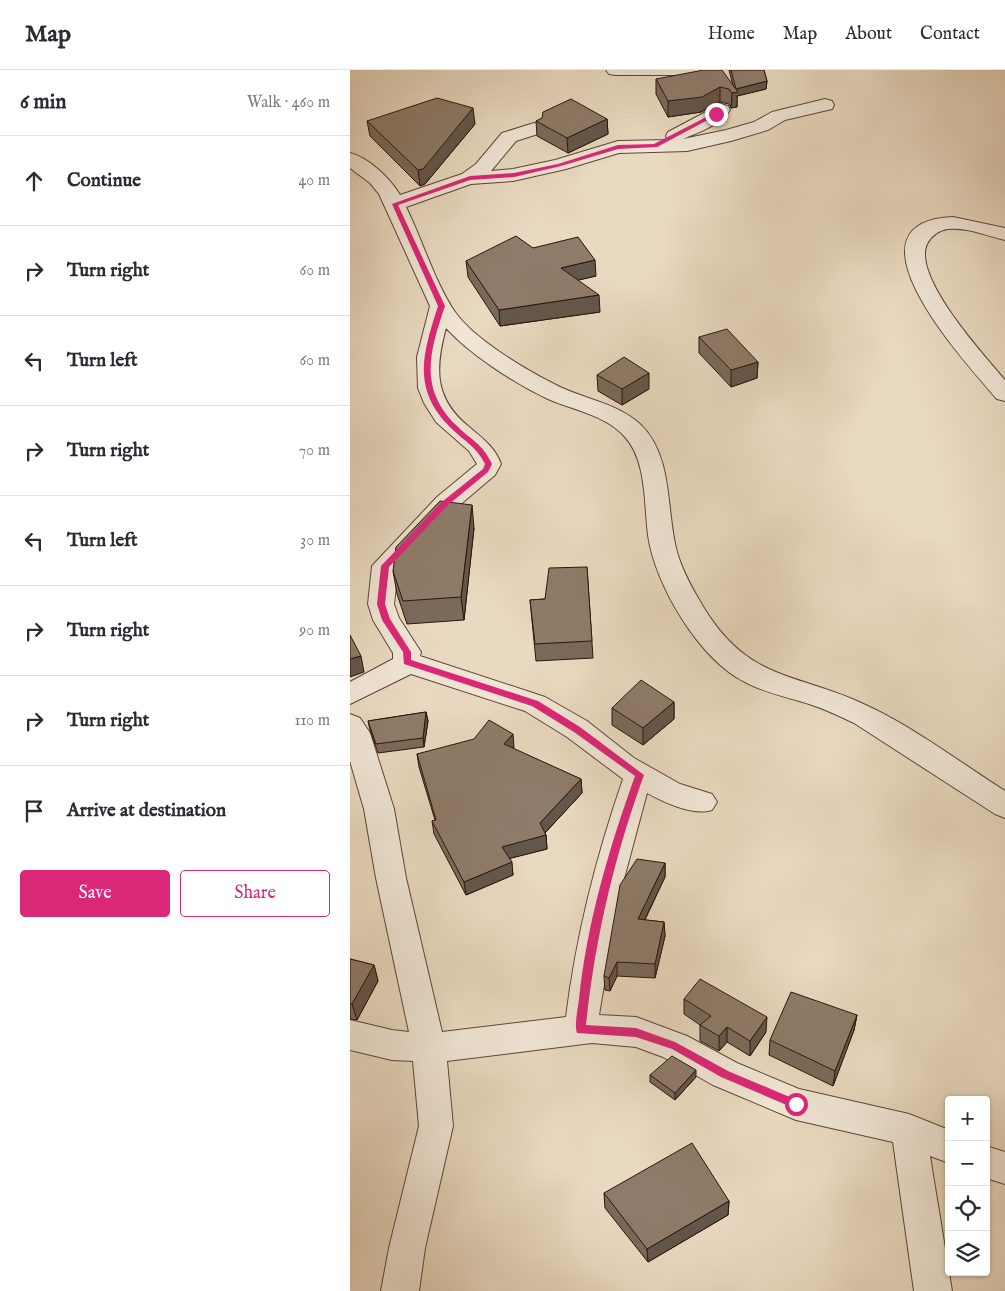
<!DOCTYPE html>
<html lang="en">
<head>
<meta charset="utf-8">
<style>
	body { margin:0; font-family:"IM FELL English",serif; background:#f7f7f7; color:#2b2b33 }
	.controls { position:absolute; right:15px; bottom:15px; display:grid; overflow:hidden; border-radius:5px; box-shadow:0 1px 4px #0004 }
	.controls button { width:45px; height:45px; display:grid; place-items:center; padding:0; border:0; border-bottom:1px solid #e1e1e2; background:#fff; color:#2b2b33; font:25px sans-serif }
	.stop { position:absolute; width:15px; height:15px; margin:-11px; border:4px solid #db2777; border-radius:50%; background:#fff }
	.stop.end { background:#db2777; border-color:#fff; box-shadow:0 1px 5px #0008 }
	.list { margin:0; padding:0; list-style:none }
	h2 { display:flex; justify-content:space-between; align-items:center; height:65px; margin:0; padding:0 20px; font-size:21px }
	h2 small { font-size:16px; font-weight:400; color:#7c7c81 }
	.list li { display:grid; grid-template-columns:32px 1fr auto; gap:15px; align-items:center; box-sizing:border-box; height:90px; padding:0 20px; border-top:1px solid #e1e1e2 }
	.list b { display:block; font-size:19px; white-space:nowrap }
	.list em { font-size:16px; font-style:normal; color:#7c7c81 }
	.actions { display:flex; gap:10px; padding:15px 20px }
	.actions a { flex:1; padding:11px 0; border:1px solid #db2777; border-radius:5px; text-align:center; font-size:18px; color:#db2777 }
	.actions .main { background:#db2777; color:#fff }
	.icon { flex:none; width:28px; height:28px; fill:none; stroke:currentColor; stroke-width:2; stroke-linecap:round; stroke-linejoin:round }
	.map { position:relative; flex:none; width:655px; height:1221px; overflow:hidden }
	header { display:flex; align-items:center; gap:30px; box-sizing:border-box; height:70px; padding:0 25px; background:#fff; border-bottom:1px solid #e1e1e2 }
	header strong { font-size:24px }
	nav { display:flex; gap:28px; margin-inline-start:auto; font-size:18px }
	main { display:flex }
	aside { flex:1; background:#fff }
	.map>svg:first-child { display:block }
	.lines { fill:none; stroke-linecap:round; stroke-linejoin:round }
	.minor-casing { stroke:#5a4638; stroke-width:2 }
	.minor { fill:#f1e6d6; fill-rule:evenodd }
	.wall { fill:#7a6a5a; stroke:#2b150b }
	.shaded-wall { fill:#63564a; stroke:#2b150b }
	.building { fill:#8e7b69; stroke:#2b150b }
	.route { fill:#db2777 }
</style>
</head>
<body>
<header>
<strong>Map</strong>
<nav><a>Home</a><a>Map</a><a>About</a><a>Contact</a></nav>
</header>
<main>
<aside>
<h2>6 min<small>Walk · 460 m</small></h2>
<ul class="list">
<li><svg class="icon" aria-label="ahead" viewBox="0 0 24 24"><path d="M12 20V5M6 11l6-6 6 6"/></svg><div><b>Continue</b></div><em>40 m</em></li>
<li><svg class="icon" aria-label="right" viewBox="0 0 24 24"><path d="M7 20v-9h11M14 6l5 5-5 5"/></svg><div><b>Turn right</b></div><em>60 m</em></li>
<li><svg class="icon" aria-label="left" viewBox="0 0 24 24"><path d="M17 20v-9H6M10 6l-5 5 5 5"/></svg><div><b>Turn left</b></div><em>60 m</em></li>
<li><svg class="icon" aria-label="right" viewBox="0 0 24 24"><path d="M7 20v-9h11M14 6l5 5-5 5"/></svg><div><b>Turn right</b></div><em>70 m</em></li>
<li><svg class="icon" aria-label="left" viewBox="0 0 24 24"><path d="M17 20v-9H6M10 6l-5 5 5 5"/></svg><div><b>Turn left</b></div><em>30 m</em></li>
<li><svg class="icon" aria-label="right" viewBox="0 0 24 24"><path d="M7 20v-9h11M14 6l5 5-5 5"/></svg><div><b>Turn right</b></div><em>90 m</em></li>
<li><svg class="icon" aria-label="right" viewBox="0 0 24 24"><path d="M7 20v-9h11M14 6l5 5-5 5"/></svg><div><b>Turn right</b></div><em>110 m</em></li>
<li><svg class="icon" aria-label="arrive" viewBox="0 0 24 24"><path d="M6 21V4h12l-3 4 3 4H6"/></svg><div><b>Arrive at destination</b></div></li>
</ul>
<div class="actions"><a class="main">Save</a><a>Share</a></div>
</aside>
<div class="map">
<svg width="655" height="1221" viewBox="0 0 655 1221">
	<rect width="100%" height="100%" fill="#e9d9c0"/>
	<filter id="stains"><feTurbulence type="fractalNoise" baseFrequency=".004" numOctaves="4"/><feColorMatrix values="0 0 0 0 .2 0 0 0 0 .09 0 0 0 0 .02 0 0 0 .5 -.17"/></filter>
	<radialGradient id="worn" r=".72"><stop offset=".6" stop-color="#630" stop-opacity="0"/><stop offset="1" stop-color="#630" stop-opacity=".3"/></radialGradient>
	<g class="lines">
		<defs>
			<g id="minor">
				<path d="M256,0H355L352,4L346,5H265L259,4Z"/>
				<path d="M475,29L482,31L484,35L482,39L435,50L418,60L381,71L337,81L269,83L216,99L163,111L121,114L56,137C72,169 85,213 105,242C125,270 175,299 206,315C233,329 268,333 291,355C323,387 316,437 326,478C331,499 343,520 354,538C401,615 452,602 522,638C569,661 611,693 655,721V748L645,744L504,653C489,646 475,639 459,634C438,627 415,623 395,612C349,589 305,515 298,465C294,434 297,391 275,367C256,345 223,340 198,329C164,313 121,285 96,258C85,298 84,328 118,356C132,368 145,377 151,394L145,405L105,439L48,499L44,534L49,548L71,582L70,586L195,627L237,651L284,688L330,714L362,724L367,732L362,740C343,746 315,733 297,723L268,831L249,945L286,947L337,966L387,993L449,1019L559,1044L599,1060V1093L580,1086L602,1221H564L543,1072L446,1050L363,1015L313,987L286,977L242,973L97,991L103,1056L75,1178L69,1221H31L39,1178L69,1056L63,991L42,990L0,980V950L42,960L59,962L26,808L14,739L0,691V644L10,648L20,663L44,739L56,808L92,962L216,947C226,866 246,787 273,709L217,667L175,641L61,604L0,634V612L43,589V583L23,550L18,534L22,496L87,427L127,394L119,381L86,352L74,333L68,318L67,287L80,236L29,124L20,113L0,98V83C19,88 40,108 50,125L112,104L126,94L152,63L184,53L191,55L193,59L191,63L166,71L141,101L163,99L205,90L268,71L318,70L316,66L318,62L371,34L378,36L380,40C370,55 349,62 333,69L376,60L404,52L422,42Z"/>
				<path d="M603,147L655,158V170C637,166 617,157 598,159C589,160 581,166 577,174C562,207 634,285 655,310V331L647,329C618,295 485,152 603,147Z"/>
				<path d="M636,1076L655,1082V1114L636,1108Z"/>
			</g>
		</defs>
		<use href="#minor" class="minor-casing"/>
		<use href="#minor" class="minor"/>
	</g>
	<g class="wall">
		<path d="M379,0H414L417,11L416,19L387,26V37L381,38L379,34L370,32L351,42L318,47L306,24V9L383,16Z"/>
		<path d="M257,49L258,64L218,83L187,66L186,51Z"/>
		<path d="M17,51L125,54L75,114L70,116L20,66Z"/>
		<path d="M183,178L246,206L228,210L250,242L150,256L118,207L116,191Z"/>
		<path d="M349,267L408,292L407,308L381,317L349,283Z"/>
		<path d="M247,305L299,319L272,335L248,321Z"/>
		<path d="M124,458L114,550L57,554L47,524L43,501Z"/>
		<path d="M237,497L243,588L186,591L180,530L195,529Z"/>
		<path d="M324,632V649L293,675L262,655V638Z"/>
		<path d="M76,642L78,651L74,677L28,683L20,660L18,651Z"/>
		<path d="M164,677L163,679L231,709L232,723L195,763L196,765L197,779L160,788L163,805L116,825L84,764L82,751L85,750L69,697L67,684Z"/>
		<path d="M315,793V807L295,850L314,852L315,866L305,908L267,906L260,921L255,920L254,906Z"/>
		<path d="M0,889L24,895L28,911L7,950L0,949Z"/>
		<path d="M334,929L416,962L400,986L377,972L369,981L350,971V955L334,944Z"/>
		<path d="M507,945L504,960L483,1016L419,985L420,970Z"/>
		<path d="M300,1005L346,1007L325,1030L300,1012Z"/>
		<path d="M254,1123L379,1131L378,1145L298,1192L255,1138Z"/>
	</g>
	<g class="shaded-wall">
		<path d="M417,11L416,19L387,26V37L381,38L382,23L386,22V19Z"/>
		<path d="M370,17V32L351,42L318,47V31Z"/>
		<path d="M123,38L125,54L75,114L70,116L68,100Z"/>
		<path d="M257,49L258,64L218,83L217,68Z"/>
		<path d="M245,190L246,206L212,214L211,198Z"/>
		<path d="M249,225L250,242L150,256L149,240Z"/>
		<path d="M408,292L407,308L381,317V300Z"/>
		<path d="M299,303V319L272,335V319Z"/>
		<path d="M122,435L124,458L114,550L111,527Z"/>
		<path d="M11,586L14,602L0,607V589Z"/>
		<path d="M324,632V649L293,675V658Z"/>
		<path d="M76,642L78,651L74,677L73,668Z"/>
		<path d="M163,664L164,677L156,688L154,674Z"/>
		<path d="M231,709L232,723L192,766L196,765L197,779L154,790L152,777L190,753Z"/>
		<path d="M162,792L163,805L116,825L114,812Z"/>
		<path d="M315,793V807L288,863V849Z"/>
		<path d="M314,852L315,866L305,908V894Z"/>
		<path d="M267,892V906L260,921L259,908Z"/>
		<path d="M24,895L28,911L7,950L2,934Z"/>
		<path d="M507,945L504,960L483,1016L485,1001Z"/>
		<path d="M417,947L416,962L400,986V971Z"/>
		<path d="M377,957V972L369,981V966Z"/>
		<path d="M346,1000V1007L325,1030V1023Z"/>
		<path d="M379,1131L378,1145L298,1192L297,1179Z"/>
	</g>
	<g class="building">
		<path d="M354,0H372L388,22L382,23L379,19L370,17L352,27L318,31L306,9Z"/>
		<path d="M381,0H414L417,11L386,19Z"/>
		<path d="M87,28L123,38L73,99L68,100L17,51Z"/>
		<path d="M221,29L257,49L217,68L186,51L192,48L193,42Z"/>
		<path d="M166,166L183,178L228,167L245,190L211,198L249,225L149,240L116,191Z"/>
		<path d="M377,259L408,292L381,300L349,267Z"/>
		<path d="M274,287L299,303L272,319L247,305Z"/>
		<path d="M90,431L122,435L111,527L53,531L43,501L46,477Z"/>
		<path d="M237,497L242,571L185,574L180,530L195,529L199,498Z"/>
		<path d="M0,565L11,586L0,589Z"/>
		<path d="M291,610L324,632L293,658L262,638Z"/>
		<path d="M76,642L73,668L26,674L18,651Z"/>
		<path d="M139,650L163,664L154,674L231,709L190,753L196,765L152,777L162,792L114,812L82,751L86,750L67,684L124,669Z"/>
		<path d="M287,789L315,793L288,849L314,852L305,894L267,892L259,908L254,906L270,815Z"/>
		<path d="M0,889L24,895L2,934H0Z"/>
		<path d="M350,909L417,947L400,971L377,957L369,966L350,955L361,946L334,929Z"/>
		<path d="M441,922L507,945L485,1001L420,970Z"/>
		<path d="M322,986L346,1000L325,1023L300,1005Z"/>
		<path d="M342,1073L379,1131L297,1179L254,1123Z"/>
	</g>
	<path class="route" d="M364,43L369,44L307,77L268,79L211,96L164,107L120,110L48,135L95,236C80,280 68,318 106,355C122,371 132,373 142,394L138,402L98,435L39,497L35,534L40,549L61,582V590L188,631L230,657L294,705C264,787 245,869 236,955L286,958L325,972L378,1001L449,1031L451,1034L446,1039L371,1007L322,979L286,967L227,963C224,954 228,939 229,929C237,853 259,778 285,706L224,662L182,636L54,594L53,582L32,550L27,534L31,496L93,431L133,399L135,394C126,376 115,372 101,358C61,319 73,283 88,236L42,134L120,106L164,103L208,94L268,75L304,74Z"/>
	<rect width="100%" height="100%" filter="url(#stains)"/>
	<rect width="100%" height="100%" fill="url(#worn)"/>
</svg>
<div class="controls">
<button>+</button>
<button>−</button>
<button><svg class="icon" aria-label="locate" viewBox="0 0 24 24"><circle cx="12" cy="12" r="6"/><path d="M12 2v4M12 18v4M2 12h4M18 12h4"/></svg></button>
<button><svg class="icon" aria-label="layers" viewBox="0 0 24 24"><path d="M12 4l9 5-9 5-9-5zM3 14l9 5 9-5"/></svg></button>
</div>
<div class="stop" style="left:446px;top:1034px"></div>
<div class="stop end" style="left:366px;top:44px"></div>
</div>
</main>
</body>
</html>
